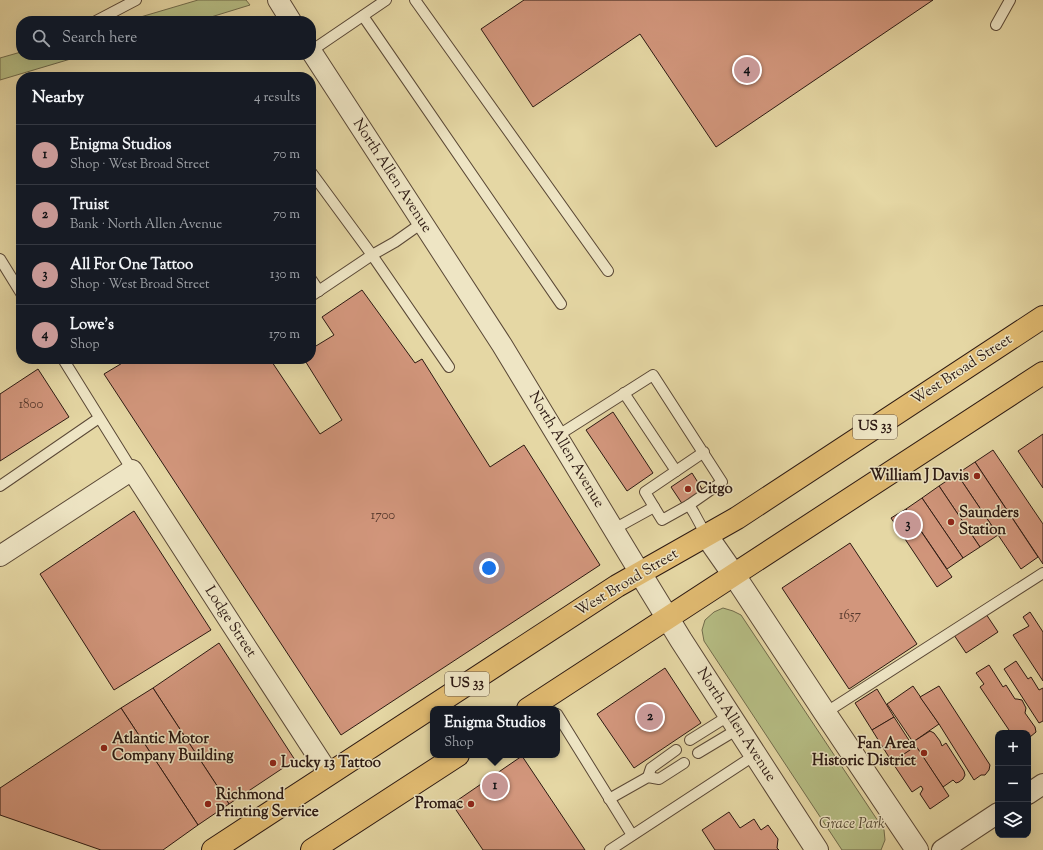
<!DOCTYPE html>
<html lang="en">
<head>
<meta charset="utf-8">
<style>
	body { margin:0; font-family:"Sorts Mill Goudy",serif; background:#242831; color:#f1f3f6 }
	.controls { position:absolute; right:12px; bottom:12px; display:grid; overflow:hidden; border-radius:8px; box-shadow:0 4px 16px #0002 }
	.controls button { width:36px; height:36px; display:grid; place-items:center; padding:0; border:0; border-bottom:1px solid #363941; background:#171b24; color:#f1f3f6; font:20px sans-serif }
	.you { position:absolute; left:489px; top:568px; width:14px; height:14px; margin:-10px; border:3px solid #fff; border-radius:50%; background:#1a73e8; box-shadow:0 0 0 6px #1a73e833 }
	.badge { display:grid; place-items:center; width:26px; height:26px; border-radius:50%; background:#c59692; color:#111; font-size:13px; font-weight:700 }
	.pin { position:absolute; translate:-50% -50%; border:2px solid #fff; box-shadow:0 1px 4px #0006 }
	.popup { position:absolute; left:430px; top:706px; width:130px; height:52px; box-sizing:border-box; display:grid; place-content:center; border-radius:8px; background:#171b24; filter:drop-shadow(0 1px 3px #0005); font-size:13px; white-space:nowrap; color:#9ea1a6 }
	.popup b { font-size:15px; color:#f1f3f6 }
	.popup::after { content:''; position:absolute; left:50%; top:100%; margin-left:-8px; border:8px solid transparent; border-top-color:#171b24 }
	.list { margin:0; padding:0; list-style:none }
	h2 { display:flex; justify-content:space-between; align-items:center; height:52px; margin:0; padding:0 16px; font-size:17px }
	h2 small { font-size:13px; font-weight:400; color:#9ea1a6 }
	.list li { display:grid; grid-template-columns:26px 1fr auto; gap:12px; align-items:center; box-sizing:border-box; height:60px; padding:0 16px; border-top:1px solid #363941 }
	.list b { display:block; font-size:15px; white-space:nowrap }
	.list p { margin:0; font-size:13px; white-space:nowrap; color:#9ea1a6 }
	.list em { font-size:13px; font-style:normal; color:#9ea1a6 }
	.icon { flex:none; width:22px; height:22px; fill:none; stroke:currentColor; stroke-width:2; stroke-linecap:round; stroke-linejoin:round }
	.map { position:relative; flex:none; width:1043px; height:850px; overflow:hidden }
	.search { position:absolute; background:#171b24; box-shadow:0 4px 16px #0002; left:16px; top:16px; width:300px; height:44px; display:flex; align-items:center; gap:10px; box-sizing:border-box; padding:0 14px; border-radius:16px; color:#9ea1a6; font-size:15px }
	.panel { position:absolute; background:#171b24; box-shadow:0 4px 16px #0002; left:16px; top:72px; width:300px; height:292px; border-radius:16px }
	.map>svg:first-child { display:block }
	.green { fill:#b6be85; stroke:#716c4c }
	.building { fill:#d2967c; stroke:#2c1912 }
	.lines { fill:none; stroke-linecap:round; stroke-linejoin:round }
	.service-casing { stroke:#5a4836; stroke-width:12 }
	.minor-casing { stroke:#5a4836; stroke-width:22 }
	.tertiary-casing { stroke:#5a4836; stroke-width:24 }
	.primary-casing { stroke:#2c1912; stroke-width:24 }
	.service { stroke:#eee5c4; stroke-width:10 }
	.minor { stroke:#eee5c4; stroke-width:20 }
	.tertiary { stroke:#eee5c4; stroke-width:22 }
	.primary { stroke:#e2bc72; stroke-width:22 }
	.poi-dot { fill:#8f2418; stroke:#eee5c4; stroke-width:1.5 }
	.labels { text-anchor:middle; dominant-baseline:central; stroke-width:3; stroke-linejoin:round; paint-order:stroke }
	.number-label { font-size:13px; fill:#56382c }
	.shield { fill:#eee5c4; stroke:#665647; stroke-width:1 }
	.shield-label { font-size:14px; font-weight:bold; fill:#2c1912 }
	.street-label { font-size:15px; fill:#2c1912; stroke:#eee5c4 }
	.poi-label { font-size:15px; font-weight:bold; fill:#2c1912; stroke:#eee5c4; text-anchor:start }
	.park-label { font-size:15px; font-style:italic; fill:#554b34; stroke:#eee5c4 }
</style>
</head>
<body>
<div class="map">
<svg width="1043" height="850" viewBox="0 0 1043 850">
	<rect width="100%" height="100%" fill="#e5d7a4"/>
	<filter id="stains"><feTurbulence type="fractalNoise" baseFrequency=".005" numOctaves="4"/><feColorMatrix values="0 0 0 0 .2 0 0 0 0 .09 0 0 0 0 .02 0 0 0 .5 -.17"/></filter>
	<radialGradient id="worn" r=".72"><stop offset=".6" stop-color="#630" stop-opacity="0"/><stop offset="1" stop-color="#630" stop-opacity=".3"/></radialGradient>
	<g class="green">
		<path d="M198,0H246L250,5L198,21H127Z"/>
		<path d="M21,52V55H84L0,80V58Z"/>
		<path d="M723,608L733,611L741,615L884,830L885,840L881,850H842L704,641L702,630L705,620L714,612Z"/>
	</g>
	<g class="building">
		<path d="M524,0H933L716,147L640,34L533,107L481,29Z"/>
		<path d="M362,290L415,363L422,359L490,467L524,445L600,565L341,735L104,374L129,359H270L320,434L342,420L304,359H311V349L334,335L322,317Z"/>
		<path d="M38,369L69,417L0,461V394Z"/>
		<path d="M613,412L653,473L627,491L586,430Z"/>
		<path d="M1043,434V488L1018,451Z"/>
		<path d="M993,450L1043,524V564L975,462Z"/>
		<path d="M975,462L1038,557L1021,569L957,474Z"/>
		<path d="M692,473L704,492L683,505L671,487Z"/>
		<path d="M957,474L998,535L980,547L939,486Z"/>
		<path d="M939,486L980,547L963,558L922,498Z"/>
		<path d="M922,498L963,558L947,569L906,509Z"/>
		<path d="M906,509L952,577L937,587L891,518Z"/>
		<path d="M134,511L211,630L114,690L40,574Z"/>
		<path d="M850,543L917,644L849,689L782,588Z"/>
		<path d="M1030,612L1043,632V681L1013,635L1029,626L1023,617Z"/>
		<path d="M986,614L998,632L966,653L954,635Z"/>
		<path d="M219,643L295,760L229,804L153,688Z"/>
		<path d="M1016,661L1028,679L1031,677L1039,690L1043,688V721L1039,723L1004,669Z"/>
		<path d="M989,665L1003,687L1006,685L1015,699H1017L1022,700L1026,708L1025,713L1035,727L1036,732L1030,737H1028V733H1011L980,687L984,684L976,673Z"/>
		<path d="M665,668L701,723L634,768L597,714Z"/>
		<path d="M913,686L939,724L913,742L887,704Z"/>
		<path d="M939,686L990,765L989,770L985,775H981L974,780L939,724L920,697Z"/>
		<path d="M153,688L229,804L198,825L121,708Z"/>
		<path d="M877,689L894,717L872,730L855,703Z"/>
		<path d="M121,708L198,825L163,850H101L0,815V788Z"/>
		<path d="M894,717L914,748L892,762L872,730Z"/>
		<path d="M930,731L934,733L940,741L942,746L946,743L964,771L965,775L963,779L959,782L956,783L953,780L943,787L913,742Z"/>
		<path d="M916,746L949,796L930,809L920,794L923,789L921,786L912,792L892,762Z"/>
		<path d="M522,756L585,850H483L452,804Z"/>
		<path d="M729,812L740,828L754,819L761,830L768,825L778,839L777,848L779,850H715L702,830Z"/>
	</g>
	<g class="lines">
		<defs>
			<g id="service">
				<path d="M415,0L608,271"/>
				<path d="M363,16L561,304"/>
				<path d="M96,21L136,0"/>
				<path d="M996,25L1010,0"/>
				<path d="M311,51L386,0"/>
				<path d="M311,172L372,255L449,367"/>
				<path d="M0,259L21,293"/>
				<path d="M311,279L319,291"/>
				<path d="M311,296L372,255L395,242L422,223"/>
				<path d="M63,359L132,470"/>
				<path d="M624,393L676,471"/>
				<path d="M557,436L653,375L722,482L689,505L662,520L645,492L704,452"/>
				<path d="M0,486L99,418"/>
				<path d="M689,505L694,513L706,535"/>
				<path d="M614,529L654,507"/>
				<path d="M825,713L1043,573"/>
				<path d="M557,714L632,835"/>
				<path d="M690,740L730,715"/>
				<path d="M698,753L738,729"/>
				<path d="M648,777L651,768L676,750"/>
				<path d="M609,799L648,777L659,779L684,763"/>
				<path d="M610,850L755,755"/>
			</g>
			<g id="minor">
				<path d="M278,0L291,21"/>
				<path d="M311,51L502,345L640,573"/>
				<path d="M0,556L132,470L232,625L329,774"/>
				<path d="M1028,794L1043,784"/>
				<path d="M942,850L998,813"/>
			</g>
			<g id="tertiary">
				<path d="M706,535L734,575L825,713L917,850"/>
				<path d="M640,573L681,640L817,850"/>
			</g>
			<g id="primary">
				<path d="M528,709L1043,373"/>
				<path d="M213,850L617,586L737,518L1043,317"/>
				<path d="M312,850L458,755"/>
			</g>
		</defs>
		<use href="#service" class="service-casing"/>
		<use href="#minor" class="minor-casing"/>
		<use href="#tertiary" class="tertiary-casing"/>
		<use href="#primary" class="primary-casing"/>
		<use href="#service" class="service"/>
		<use href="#minor" class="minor"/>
		<use href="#tertiary" class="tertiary"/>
		<use href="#primary" class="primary"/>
	</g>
	<g class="poi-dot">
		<circle cx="977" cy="476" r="4"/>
		<circle cx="688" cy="489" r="4"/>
		<circle cx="951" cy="522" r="4"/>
		<circle cx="104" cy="748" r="4"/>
		<circle cx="924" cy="753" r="4"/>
		<circle cx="273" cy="763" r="4"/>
		<circle cx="208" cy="804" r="4"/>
		<circle cx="471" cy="804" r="4"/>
	</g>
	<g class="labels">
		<g class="number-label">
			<text x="31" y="405">1800</text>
			<text x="383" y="516">1700</text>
			<text x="850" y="616">1657</text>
		</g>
		<g class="shield">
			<rect x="853" y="415" width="44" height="24" rx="3"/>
			<rect x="445" y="672" width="44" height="24" rx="3"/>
		</g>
		<g class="shield-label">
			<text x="875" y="427">US 33</text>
			<text x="467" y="684">US 33</text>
		</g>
		<g class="street-label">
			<text transform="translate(392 176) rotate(57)">North Allen Avenue</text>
			<text transform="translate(962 370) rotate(-33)">West Broad Street</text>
			<text transform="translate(566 450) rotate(59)">North Allen Avenue</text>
			<text transform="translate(627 583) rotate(-31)">West Broad Street</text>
			<text transform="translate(230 622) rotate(57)">Lodge Street</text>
			<text transform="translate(736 725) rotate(57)">North Allen Avenue</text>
		</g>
		<g class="poi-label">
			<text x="969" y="476" text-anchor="end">William J Davis</text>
			<text x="696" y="489">Citgo</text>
			<text x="959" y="513">Saunders<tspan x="959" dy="17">Station</tspan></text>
			<text x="112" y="739">Atlantic Motor<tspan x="112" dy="17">Company Building</tspan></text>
			<text x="916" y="744" text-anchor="end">Fan Area<tspan x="916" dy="17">Historic District</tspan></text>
			<text x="281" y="763">Lucky 13 Tattoo</text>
			<text x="216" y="795">Richmond<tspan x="216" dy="17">Printing Service</tspan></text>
			<text x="463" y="804" text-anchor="end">Promac</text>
		</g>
		<g class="park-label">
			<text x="852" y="824">Grace Park</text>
		</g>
	</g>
	<rect width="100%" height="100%" filter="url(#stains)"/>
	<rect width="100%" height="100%" fill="url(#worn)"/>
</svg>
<div class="controls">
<button>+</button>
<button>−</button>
<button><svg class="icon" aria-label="layers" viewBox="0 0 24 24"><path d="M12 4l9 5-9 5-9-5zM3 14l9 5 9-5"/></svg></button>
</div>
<div class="you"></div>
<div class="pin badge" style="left:495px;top:786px">1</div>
<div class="popup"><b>Enigma Studios</b>Shop</div>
<div class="pin badge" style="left:650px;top:717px">2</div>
<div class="pin badge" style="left:908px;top:525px">3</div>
<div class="pin badge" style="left:747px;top:70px">4</div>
<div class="search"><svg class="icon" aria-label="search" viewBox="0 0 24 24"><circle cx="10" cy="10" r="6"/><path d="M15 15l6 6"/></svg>Search here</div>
<section class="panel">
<h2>Nearby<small>4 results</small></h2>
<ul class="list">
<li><span class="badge">1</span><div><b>Enigma Studios</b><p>Shop · West Broad Street</p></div><em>70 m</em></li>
<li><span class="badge">2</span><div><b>Truist</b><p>Bank · North Allen Avenue</p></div><em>70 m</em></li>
<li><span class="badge">3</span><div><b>All For One Tattoo</b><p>Shop · West Broad Street</p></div><em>130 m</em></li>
<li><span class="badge">4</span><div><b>Lowe's</b><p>Shop</p></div><em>170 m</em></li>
</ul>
</section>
</div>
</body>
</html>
